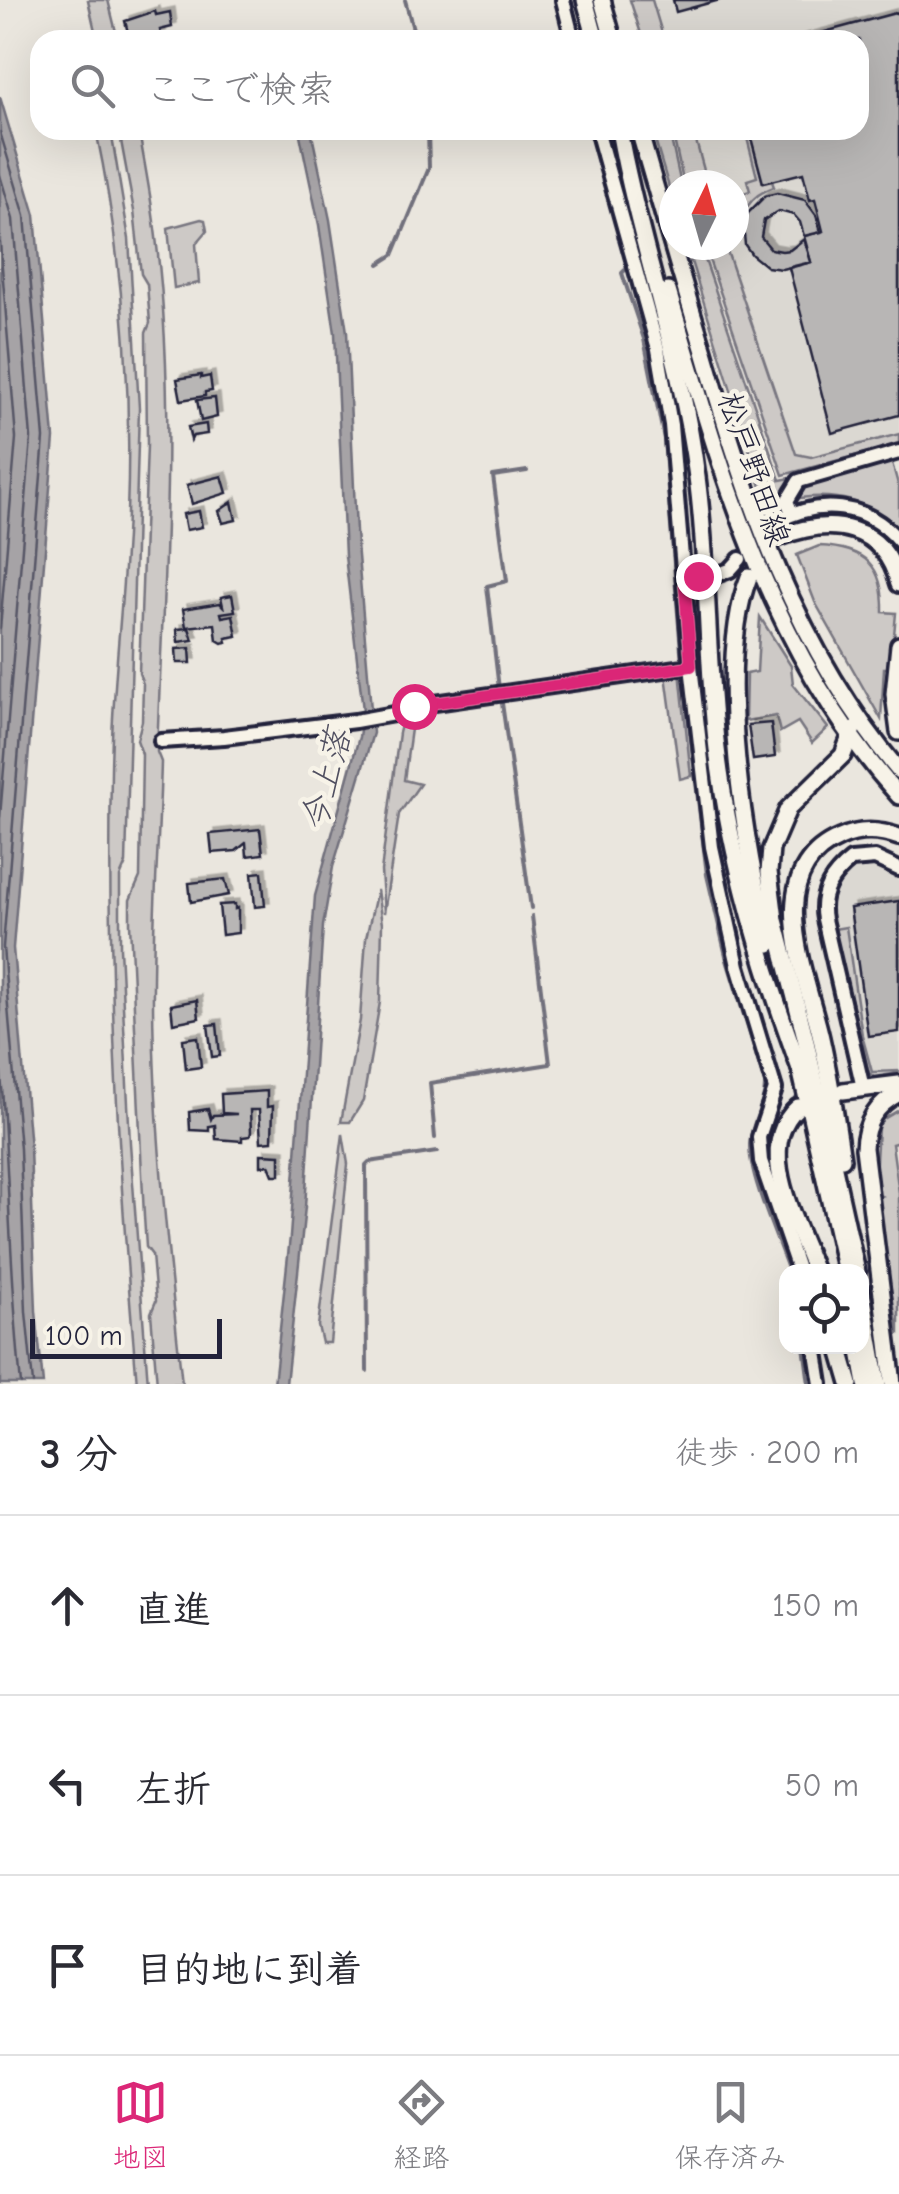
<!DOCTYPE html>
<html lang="ja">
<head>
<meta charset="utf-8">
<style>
	body { margin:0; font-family:"Comic Neue","Klee One",sans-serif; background:#f7f7f7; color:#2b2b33 }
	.controls { position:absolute; right:30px; bottom:30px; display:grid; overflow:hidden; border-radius:20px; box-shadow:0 10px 40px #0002 }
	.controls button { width:90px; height:90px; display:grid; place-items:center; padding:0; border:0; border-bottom:2px solid #e1e1e2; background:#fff; color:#2b2b33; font:50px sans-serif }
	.compass { position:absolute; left:659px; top:170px; width:90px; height:90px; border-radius:50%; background:#fff; box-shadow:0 10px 40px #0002; rotate:5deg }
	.scale { position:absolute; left:30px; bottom:25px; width:192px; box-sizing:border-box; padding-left:10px; border:5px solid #22223b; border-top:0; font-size:28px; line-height:35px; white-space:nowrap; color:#22223b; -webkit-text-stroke:8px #f7f3e8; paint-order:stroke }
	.stop { position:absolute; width:30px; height:30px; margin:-22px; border:8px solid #db2777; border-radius:50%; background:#fff }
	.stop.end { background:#db2777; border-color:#fff; box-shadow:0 2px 10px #0008 }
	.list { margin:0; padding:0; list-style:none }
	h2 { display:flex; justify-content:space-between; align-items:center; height:130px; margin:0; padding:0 40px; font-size:42px }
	h2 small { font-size:32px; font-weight:400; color:#7c7c81 }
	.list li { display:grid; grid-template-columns:65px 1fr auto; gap:30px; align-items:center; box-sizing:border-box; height:180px; padding:0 40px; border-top:2px solid #e1e1e2 }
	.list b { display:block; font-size:38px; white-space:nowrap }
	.list em { font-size:32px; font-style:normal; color:#7c7c81 }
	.icon { flex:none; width:55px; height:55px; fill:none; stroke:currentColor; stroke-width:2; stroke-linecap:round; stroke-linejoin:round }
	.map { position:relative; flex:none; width:899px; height:1384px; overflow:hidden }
	.search { position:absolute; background:#fff; box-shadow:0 10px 40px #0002; left:30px; right:30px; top:30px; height:110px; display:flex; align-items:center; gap:25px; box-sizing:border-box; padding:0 35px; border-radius:30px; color:#7c7c81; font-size:38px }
	.sheet { height:670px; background:#fff }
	nav { display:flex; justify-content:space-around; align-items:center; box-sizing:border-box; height:140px; border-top:2px solid #e1e1e2; background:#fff; font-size:28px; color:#7c7c81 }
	nav a { display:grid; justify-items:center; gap:5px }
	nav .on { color:#db2777 }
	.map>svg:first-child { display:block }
	.built { fill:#dbd8d2 }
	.green { fill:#cdc9c6; stroke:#787680; stroke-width:2.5 }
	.water { fill:#a6a3a6; stroke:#716f7b; stroke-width:2.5 }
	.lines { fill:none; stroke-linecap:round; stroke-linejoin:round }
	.shore { stroke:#575666; stroke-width:2.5 }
	.stream { stroke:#716f7b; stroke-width:4 }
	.building { fill:#b8b6b5; stroke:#22223b; stroke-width:2.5; filter:url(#shadow) }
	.minor-casing { stroke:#22223b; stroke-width:20 }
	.major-casing { stroke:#22223b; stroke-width:22 }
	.minor { stroke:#f7f3e8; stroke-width:12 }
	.major { stroke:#f7f3e8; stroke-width:15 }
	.route { stroke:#db2777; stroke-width:12 }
	.labels { text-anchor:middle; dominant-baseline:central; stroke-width:9; stroke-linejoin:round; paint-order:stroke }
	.street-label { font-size:32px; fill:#22223b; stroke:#f7f3e8 }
	.water-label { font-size:35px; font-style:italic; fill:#504f60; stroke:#f7f3e8 }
</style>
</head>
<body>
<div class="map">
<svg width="899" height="1384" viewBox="0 0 899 1384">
	<defs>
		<filter id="shadow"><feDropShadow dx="4.5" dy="-4.5" stdDeviation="0" flood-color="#0004"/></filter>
	</defs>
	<rect width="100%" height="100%" fill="#eae6de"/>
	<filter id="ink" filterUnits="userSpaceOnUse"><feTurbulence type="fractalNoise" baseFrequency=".01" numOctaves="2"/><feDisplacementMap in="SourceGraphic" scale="20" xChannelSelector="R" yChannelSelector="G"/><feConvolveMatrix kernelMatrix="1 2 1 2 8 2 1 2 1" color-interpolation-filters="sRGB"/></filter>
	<g filter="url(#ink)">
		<g class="built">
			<path d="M630,0H899V444L783,475L704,245H734V185H684L672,130H859V40H643Z"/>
			<path d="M878,868L899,880V1073L874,1077L869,1073L831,907L834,891L846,875L853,870Z"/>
		</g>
		<g class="green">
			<path d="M88,0H108L118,40H97Z"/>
			<path d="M630,0H652L664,40H643Z"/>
			<path d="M96,130L111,131L129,239L139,408L126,863L120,877V948L130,1143L148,1384H137C119,1180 107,976 111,771C112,685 124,600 127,514C132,384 123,258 96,130Z"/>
			<path d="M119,130L139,132C146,170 153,207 157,246C177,413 163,584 157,752L161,762C159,843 152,924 153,1005C154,1131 169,1259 182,1384H157L151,1313L156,1301L152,1255L146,1247L144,1216L130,923V900L140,877L142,754L137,740L142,721L143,684L139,673L147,445L146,333L150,323L147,284L141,274L134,211Z"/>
			<path d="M628,130H631L725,446L771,576L731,475Z"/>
			<path d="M652,130H669L681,185H674V204Z"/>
			<path d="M672,130H693L708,185H684Z"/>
			<path d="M745,130H749L763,183L772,181L774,187C748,196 743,212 736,235L734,196L750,191L747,180L757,177Z"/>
			<path d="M201,219L205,220L207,231L196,244L199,283L174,288L168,228Z"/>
			<path d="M686,245H700L780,480L796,477L785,487L774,514L769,502L766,503Z"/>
			<path d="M704,245H725L796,454L811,457L899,434V444L783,475Z"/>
			<path d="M899,458L892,463L899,488V527C868,502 839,493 800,498L795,494L802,486Z"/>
			<path d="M819,546C866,548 884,566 883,612L896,613L891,668H884L881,719L815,602L797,555Z"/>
			<path d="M760,617L791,666L793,684L828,728L812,743L798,722L780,732L776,716L745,721L746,674L757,672Z"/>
			<path d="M680,671L691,776L680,779L666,675Z"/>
			<path d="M410,712L414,729H411L404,780L420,784L399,814L384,913L381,871L399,733L403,718Z"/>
			<path d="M377,890L382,924L380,1002L363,1101L350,1122H341L360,1020L366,938Z"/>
			<path d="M846,927L862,1035L872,1072L899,1071V1073L874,1077L869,1073L834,929Z"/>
			<path d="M899,1110V1142L892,1144L899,1193V1335L875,1198L881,1196L874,1194L878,1128L882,1120Z"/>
			<path d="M343,1134L348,1164L330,1343H322L318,1326Z"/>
		</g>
		<g class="water">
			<path d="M0,97L35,215L54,438L13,948L30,1148L36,1311L43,1384H0Z"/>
			<path d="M299,130H311L330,220L347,332L356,532L373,733L333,867L323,926L305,1207L286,1384H274L290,1237L315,896L359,737L363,710L345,556L335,333L319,225Z"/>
		</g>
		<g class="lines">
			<g class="shore">
				<path d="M0,132L25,216L44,438L3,947L20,1149L26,1312L33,1384"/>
				<path d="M0,175L13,219L31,438L0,817"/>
				<path d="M0,243L16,438L0,629"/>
				<path d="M0,1061C9,1169 10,1277 21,1384"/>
			</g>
			<g class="stream">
				<path d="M405,0L416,40"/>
				<path d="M379,264L393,255L429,168L428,130"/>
				<path d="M625,270L622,273L644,339L664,439L682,663"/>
				<path d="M683,672L707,875L727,960L765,1083C766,1104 751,1122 750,1144C749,1176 778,1239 789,1272"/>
				<path d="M499,689L487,586L507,581L493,476L527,471"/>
				<path d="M501,696L531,908"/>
				<path d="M435,1138L430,1083L550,1064L532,916"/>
				<path d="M804,1346L809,1384"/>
				<path d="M367,1371L366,1165L369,1162L437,1152"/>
			</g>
		</g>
		<g class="building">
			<path d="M673,0H720L676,12Z"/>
			<path d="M155,11L156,15L170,12L172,27L160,30L161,35L130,40L125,21Z"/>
			<path d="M899,12V415L832,433L789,268L811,262L804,236L823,231L815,199L810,200L803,173L763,183L749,130H859V40H795Z"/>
			<path d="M777,193L805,200L816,215L821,232L804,236L800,222L794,215L779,211L764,220L761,237L771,249L782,251L790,250L804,239L811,262L782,269L767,267L752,255L745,245L743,224L748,213L765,196Z"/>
			<path d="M201,375V378L210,376L212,391L205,392V396L181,400L177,379Z"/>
			<path d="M215,398L217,417L201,421L197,400Z"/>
			<path d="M206,424L207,434L193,436L191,440L188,427Z"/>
			<path d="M222,476L227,493L192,504L187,485Z"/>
			<path d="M232,502L236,520L223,523L219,511Z"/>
			<path d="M199,511L202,527L186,530L183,514Z"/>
			<path d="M232,595L235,611L221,613L222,617L233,615L237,636L226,638L227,642L222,643L217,640L215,624L186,627L183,609L220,603L223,606L221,597Z"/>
			<path d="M189,628L193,640L178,642L177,629Z"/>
			<path d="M190,648L191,663H177L176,649Z"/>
			<path d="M771,723L775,757L753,760L748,725Z"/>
			<path d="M260,829L263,854L247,856L246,843L236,851L212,853L210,834Z"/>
			<path d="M262,872L265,906L255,907L252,873Z"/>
			<path d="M225,879L229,895L191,902L189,883Z"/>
			<path d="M899,901V1032L868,1036L850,908Z"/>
			<path d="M235,904V909L238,908V933L222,935L219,905Z"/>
			<path d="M197,1000L199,1018L173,1023L171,1005Z"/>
			<path d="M217,1024L220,1056L212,1057L208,1025Z"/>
			<path d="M198,1037L201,1067L186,1069L183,1039Z"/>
			<path d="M267,1091V1107L273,1106L272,1141L261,1142L259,1110H250L251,1132L250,1136L242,1137V1141L216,1139L215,1125L209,1126V1131L190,1130L189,1112L208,1109L211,1119L213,1115L237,1114L222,1113L221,1094Z"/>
			<path d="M261,1154L280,1155V1175H273L269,1165L261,1166Z"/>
		</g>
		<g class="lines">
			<defs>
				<g id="minor">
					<path d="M563,0L573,40"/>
					<path d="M597,130L658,349L671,425L691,666L712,847L738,966L775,1089L759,1137L761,1161L799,1272"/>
					<path d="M792,513L787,501L799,481L899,452"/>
					<path d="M776,522C818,499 866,502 899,541"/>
					<path d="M713,576L730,570L740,559"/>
					<path d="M161,741L224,737L355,721L394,714L414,706L691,666"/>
					<path d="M863,1088L824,919C819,893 832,875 851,860L875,858L899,869"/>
					<path d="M815,1346L821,1384"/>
				</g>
				<g id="major">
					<path d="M585,0L596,40"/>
					<path d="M602,0L613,40"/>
					<path d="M619,130C640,247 682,359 697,477C709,567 706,658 717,749C730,861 764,971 803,1077"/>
					<path d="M639,130C660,203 681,276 703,348C747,501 795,647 899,771"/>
					<path d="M668,291C722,473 769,651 899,796"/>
					<path d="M780,537C831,517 883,523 899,584"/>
					<path d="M749,577C714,665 745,852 769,944"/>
					<path d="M899,645L894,694L899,732"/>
					<path d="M853,729L843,755L788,809L771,849L769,872L775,920L805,1037L857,1272"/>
					<path d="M800,1068L846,1272"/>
					<path d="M843,1091L899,1084"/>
					<path d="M798,1107C752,1148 798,1223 815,1272"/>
					<path d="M842,1159C836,1118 830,1078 821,1038C808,978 759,872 840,838C859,829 879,830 899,837"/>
					<path d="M862,1293L878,1384"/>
					<path d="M839,1346L850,1384"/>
					<path d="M859,1346L866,1384"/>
					<path d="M893,1384L864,1148C865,1122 876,1105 899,1093"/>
				</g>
			</defs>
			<use href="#minor" class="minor-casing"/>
			<use href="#major" class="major-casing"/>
			<use href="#minor" class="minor"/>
			<use href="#major" class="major"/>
		</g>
	</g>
	<g class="lines" filter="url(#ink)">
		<path class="route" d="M414,706L691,666L684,576H698"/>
	</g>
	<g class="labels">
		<g class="street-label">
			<text transform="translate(754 469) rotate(71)">松戸野田線</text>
		</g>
		<g class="water-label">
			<text transform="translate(326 780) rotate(-75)">今上落</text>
		</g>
	</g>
</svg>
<div class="controls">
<button><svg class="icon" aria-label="locate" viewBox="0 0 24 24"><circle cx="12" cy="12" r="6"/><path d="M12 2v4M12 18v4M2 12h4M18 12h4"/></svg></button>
</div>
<svg class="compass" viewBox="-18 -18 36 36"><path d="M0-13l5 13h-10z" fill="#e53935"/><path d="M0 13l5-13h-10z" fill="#7c7c81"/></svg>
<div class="scale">100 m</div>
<div class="stop" style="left:414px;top:706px"></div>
<div class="stop end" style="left:698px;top:576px"></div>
<div class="search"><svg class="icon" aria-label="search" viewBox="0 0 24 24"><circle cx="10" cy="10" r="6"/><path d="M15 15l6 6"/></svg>ここで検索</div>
</div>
<section class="sheet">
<h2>3 分<small>徒歩 · 200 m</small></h2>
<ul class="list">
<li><svg class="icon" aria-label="ahead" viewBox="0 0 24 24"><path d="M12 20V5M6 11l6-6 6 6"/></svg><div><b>直進</b></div><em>150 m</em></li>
<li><svg class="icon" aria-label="left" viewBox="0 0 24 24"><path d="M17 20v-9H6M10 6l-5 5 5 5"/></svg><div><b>左折</b></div><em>50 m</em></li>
<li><svg class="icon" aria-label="arrive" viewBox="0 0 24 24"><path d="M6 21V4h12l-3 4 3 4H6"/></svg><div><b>目的地に到着</b></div></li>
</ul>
</section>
<nav>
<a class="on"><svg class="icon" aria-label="map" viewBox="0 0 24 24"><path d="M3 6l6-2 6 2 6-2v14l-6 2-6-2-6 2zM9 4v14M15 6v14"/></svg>地図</a>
<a><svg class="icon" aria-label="directions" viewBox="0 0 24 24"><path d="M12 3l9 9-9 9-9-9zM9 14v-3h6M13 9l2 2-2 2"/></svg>経路</a>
<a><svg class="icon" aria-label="saved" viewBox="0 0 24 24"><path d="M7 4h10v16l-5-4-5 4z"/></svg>保存済み</a>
</nav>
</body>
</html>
